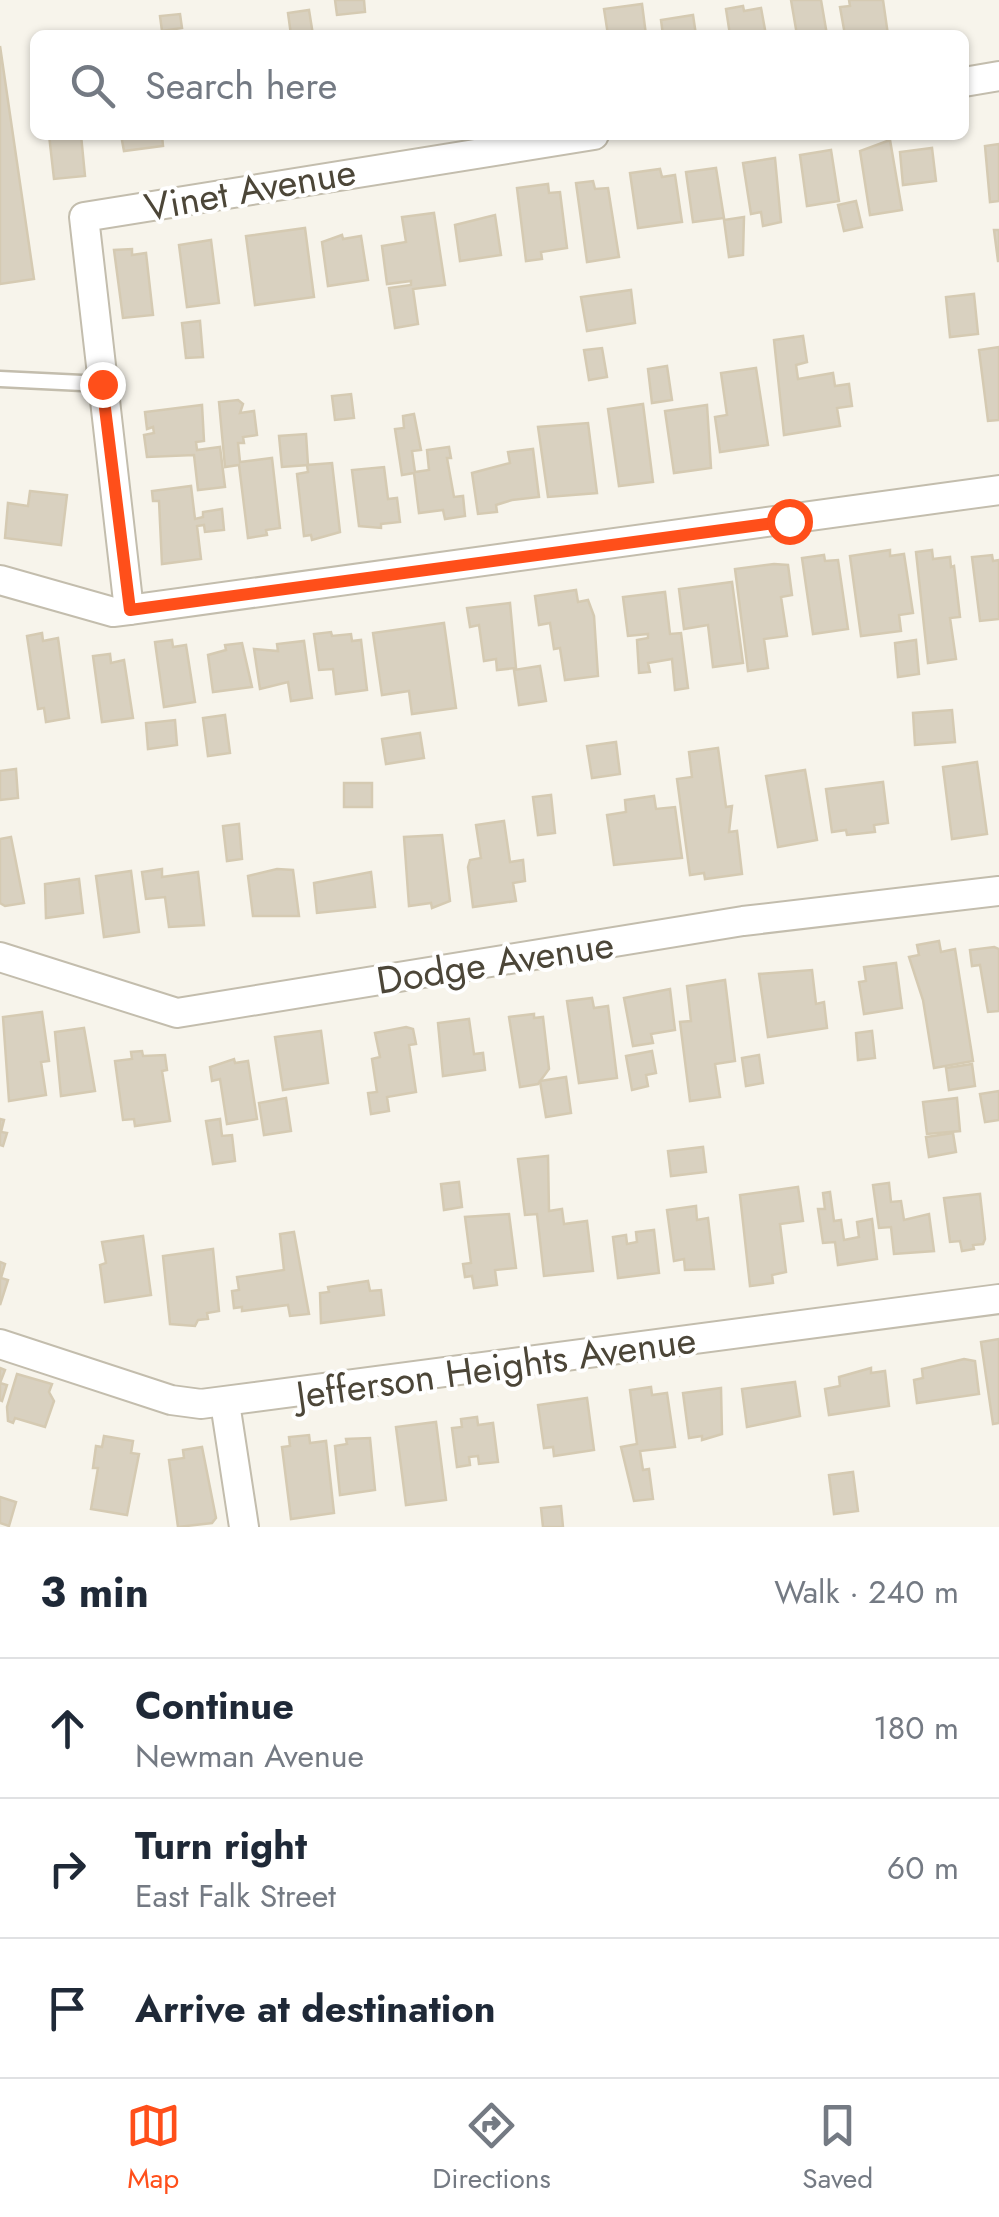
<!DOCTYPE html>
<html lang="en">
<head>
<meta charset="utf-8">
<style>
	body { margin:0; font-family:Jost,sans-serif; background:#f6f6f7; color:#1f2937 }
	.stop { position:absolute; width:30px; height:30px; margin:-22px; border:8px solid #ff4f1a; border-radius:50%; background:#fff }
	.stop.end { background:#ff4f1a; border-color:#fff; box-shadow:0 2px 10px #0008 }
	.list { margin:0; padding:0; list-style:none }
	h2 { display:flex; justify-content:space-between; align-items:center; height:130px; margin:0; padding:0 40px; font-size:42px }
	h2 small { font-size:32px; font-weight:400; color:#747a83 }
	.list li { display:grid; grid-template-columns:65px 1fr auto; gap:30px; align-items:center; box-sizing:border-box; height:140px; padding:0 40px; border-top:2px solid #e0e1e3 }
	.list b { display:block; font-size:38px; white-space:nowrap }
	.list p { margin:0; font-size:32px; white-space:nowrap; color:#747a83 }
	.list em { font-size:32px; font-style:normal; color:#747a83 }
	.icon { flex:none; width:55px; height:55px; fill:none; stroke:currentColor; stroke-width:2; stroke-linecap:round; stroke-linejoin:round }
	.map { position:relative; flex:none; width:999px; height:1527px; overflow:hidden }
	.search { position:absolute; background:#fff; box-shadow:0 2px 8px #0004; left:30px; right:30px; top:30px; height:110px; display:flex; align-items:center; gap:25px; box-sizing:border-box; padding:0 35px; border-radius:15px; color:#747a83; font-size:38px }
	.sheet { height:550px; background:#fff }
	nav { display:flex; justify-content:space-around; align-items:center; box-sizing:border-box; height:140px; border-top:2px solid #e0e1e3; background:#fff; font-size:28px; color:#747a83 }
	nav a { display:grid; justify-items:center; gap:5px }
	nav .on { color:#ff4f1a }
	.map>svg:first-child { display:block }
	.building { fill:#d9d1c0; stroke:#d5cab2; stroke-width:2.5 }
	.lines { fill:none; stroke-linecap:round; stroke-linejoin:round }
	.lane-casing { stroke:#c3bdad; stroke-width:19 }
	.street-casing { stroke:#c3bdad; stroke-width:32 }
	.lane { stroke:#fff; stroke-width:14 }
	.street { stroke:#fff; stroke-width:28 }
	.route { stroke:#ff4f1a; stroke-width:12 }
	.labels { text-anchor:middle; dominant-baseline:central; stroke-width:8; stroke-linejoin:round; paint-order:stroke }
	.street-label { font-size:38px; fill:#4c4638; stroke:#fff }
</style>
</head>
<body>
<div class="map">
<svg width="999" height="1527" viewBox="0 0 999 1527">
	<rect width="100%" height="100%" fill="#f7f4eb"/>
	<g class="building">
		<path d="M335,0H364L365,12L337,15Z"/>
		<path d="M791,0H821L827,35H797Z"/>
		<path d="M849,0H883L888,35H845L840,7L850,6Z"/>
		<path d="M642,4L646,35H608L604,9Z"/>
		<path d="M743,6L744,11L761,8L766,35H730L726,9Z"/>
		<path d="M309,10L313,35H291L288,13Z"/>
		<path d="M180,14L182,28L162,31L160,16Z"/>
		<path d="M693,15L696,35H663L661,20Z"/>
		<path d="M0,46L34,279L0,284Z"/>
		<path d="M49,135H81L85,176L54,179Z"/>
		<path d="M121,135H162L163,146L124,151Z"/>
		<path d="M890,140L902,210L870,215L860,151Z"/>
		<path d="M999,144V201L990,202L985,146Z"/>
		<path d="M932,148L936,181L903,185L900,152Z"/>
		<path d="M831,150L839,201L807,206L800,155Z"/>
		<path d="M775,158L781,222L763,226L761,212L751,214L743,163Z"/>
		<path d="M716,168L724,218L693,222L686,172Z"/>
		<path d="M660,169L662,177L675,175L682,222L638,228L630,173Z"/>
		<path d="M593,181L595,189L608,188L619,257L587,262L576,183Z"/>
		<path d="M548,184L549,193L560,192L567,248L541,252L542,259L526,261L517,188Z"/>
		<path d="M856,201L862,227L844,231L838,205Z"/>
		<path d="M434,213L445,285L413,289L418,324L395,328L389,288L411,285V281L387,284L382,246L406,242L402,217Z"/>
		<path d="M495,215L501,255L460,261L455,225Z"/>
		<path d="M744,217L743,255L729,257L724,220Z"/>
		<path d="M305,228L314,297L255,305L246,236Z"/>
		<path d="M994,230H999V261H998Z"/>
		<path d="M342,235L343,239L361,236L368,280L328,286L322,242Z"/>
		<path d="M211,240L219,303L187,307L179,245Z"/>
		<path d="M132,249V255L146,253L153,315L123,318L114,250Z"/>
		<path d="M631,290L635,323L587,331L581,297Z"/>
		<path d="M974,294L978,334L950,337L946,297Z"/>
		<path d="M200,321L203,357L186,358L182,323Z"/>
		<path d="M803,336L807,362L796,365L798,379L833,373L835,386L849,384L852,406L837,408L840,426L784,435L774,340Z"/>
		<path d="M999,347V420L988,421L979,350Z"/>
		<path d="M602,348L607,377L589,380L584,350Z"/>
		<path d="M667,366L672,400L652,403L648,369Z"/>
		<path d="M756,368L768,445L720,452L715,417L727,415L721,373Z"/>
		<path d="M351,394L354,418L335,420L332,396Z"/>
		<path d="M238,400L243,404L240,413L254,411L257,435L243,437L244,443H238L240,462L272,458L280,528L266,530L267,535L248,538L239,465L225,467L219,402Z"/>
		<path d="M643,404L653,482L619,486L608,409Z"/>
		<path d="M202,405L204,441L196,442L197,450L220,447L225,487L198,490L194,455L147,457L144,435L154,433L153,427L147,429L145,412Z"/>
		<path d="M707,405L711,468L674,473L665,411Z"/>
		<path d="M414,414L421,450L412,451L415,472L429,470L427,450L449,447L451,458H447L454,497L463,496L465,516L445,519L443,510L419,513L414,473L402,475L395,429L404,428L403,416Z"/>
		<path d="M588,423L597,493L548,497L538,427Z"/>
		<path d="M306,434L308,465L282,467L279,436Z"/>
		<path d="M533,449L539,497L512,500L496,505L497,512L478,514L472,473L510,463L508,452Z"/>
		<path d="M332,463L340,532L312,540L311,535L304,536L297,474L308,472L307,465Z"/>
		<path d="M384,467L388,499L397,498L400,522L381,524V528L359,526L352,470Z"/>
		<path d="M191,486L195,519L203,517V512L222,509L224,530L205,532L204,525L197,526L201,559L162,564L159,501H153L152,491Z"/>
		<path d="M30,491L67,495L61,545L5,538L8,503L28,506Z"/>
		<path d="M890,550V556L904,554L913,613L899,615L901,631L861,636L850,556Z"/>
		<path d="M932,550L933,559L950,557L951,567L954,566L960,617L950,618L956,659L928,663L916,552Z"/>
		<path d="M824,555L825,561L838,560L848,629L813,634L802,558Z"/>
		<path d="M992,555L993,561L999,560V619L980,621L972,557Z"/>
		<path d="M774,564L788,565L792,595L781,597L787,636L764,639L768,668L748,671L735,569Z"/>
		<path d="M732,582L743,663L713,667L708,625L684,629L679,589Z"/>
		<path d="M576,590L578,602L588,600L594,616L598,676L565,680L560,648L554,649L550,623L539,625L535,596Z"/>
		<path d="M665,592L670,634L681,633L688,688L675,690L672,659L648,663L650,672L639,673L637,640L648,638V634L628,636L623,597Z"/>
		<path d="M510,603L516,668L497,670L496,659L484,661L479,625L470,627L467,608Z"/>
		<path d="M444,623L456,708L412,714L409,691L382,695L373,633Z"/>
		<path d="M331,632L332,636L351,634L352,641L361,640L367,690L336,694L333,669L319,670L314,634Z"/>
		<path d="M42,633L43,641L58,638L69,718L46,722L44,708L38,709L27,636Z"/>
		<path d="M172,640L173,647L186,645L195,702L164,707L155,642Z"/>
		<path d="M916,640L919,674L898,677L895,643Z"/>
		<path d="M304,641L312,698L291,701L288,682L260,689L254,649L278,651L277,644Z"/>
		<path d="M242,643L252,687L213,692L208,655L226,650L225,645Z"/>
		<path d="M110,654L111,663L124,660L133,718L102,722L93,656Z"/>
		<path d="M540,666L546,701L519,705L514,670Z"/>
		<path d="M952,710L955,742L915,745L913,713Z"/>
		<path d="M225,715L230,753L208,756L203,718Z"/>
		<path d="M175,720L177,745L148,749L146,723Z"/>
		<path d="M420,733L424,758L386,764L382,739Z"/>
		<path d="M616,742L620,774L592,778L587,746Z"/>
		<path d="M718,748L726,807L732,806L729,832L737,831L742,874L705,879L704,873L690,875L677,779L692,777L689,752Z"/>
		<path d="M977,762L987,834L952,839L943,767Z"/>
		<path d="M16,769L18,798L0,800V771Z"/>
		<path d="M805,770L817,840L778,847L766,776Z"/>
		<path d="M883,782L888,823L874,825L875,832L847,835L846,830L832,832L826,789Z"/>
		<rect x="344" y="783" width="28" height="24"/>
		<path d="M551,795L555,833L538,835L533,797Z"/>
		<path d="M654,796L656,809L675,807L682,858L614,865L607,815L626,812L625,800Z"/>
		<path d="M504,821L510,862L523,860L525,881L513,883L516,901L473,907L468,867L470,860L481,858L476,825Z"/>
		<path d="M239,824L242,859L227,861L223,826Z"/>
		<path d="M442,835L450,901L432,908L431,903L409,906L404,837Z"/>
		<path d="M11,837L24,903L5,906L0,903V839Z"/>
		<path d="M162,869V877L198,872L204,925L169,927L165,897L146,899L142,872Z"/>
		<path d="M277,869L293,870L299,916H253L248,876Z"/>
		<path d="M131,871L139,932L104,937L96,876Z"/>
		<path d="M371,872L375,907L317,913L314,883Z"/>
		<path d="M79,879L83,913L46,918L45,884Z"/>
		<path d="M939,941L941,952L955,949L973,1061L934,1068L923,1000L909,957L919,955L917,945Z"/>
		<path d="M994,947L999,949V1011L988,1012L980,965L972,966L970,950Z"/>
		<path d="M896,963L902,1008L864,1014L859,982L866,981L864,967Z"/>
		<path d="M812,970L816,1004L824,1002L827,1028L768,1037L759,974Z"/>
		<path d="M725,980L735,1061L715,1064L720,1097L690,1101L680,1022L691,1021L687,986Z"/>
		<path d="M670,989L675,1030L651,1034L653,1043L633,1046L624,998Z"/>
		<path d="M592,998L594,1008L608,1006L617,1078L579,1083L567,1001Z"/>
		<path d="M42,1012L49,1061L41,1062L46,1095L9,1101L3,1017Z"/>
		<path d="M534,1014V1018L543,1017L549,1069L538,1084L520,1087L509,1017Z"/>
		<path d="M469,1019L474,1054L483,1053L485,1070L443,1076L438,1023Z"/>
		<path d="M406,1027L413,1029L416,1044L409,1045L416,1092L387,1097L389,1111L371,1114L368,1093L377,1092L372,1059L380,1057L375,1033Z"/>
		<path d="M84,1028L95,1091L61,1096L55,1032Z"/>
		<path d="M321,1031L328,1083L283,1090L275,1037Z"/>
		<path d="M872,1031L875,1058L858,1060L856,1033Z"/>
		<path d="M142,1051L143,1056L165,1055L167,1070L162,1071L170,1121L135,1126L134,1119L123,1120L115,1061L132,1059L131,1052Z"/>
		<path d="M652,1051L656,1073L646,1075L648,1086L632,1090L626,1056Z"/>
		<path d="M759,1055L763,1083L746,1086L742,1058Z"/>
		<path d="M234,1059L235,1063L248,1061L257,1119L227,1124L220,1079L212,1081L210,1067Z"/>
		<path d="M972,1064L975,1086L949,1090L946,1068Z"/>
		<path d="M566,1077L571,1113L546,1117L540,1081Z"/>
		<path d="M999,1091V1120L985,1122L980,1094Z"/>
		<path d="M286,1098L291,1131L264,1135L259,1103Z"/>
		<path d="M957,1098L960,1131L927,1134L923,1102Z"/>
		<path d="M0,1119L4,1120L1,1132L7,1133L3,1146L0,1145Z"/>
		<path d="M220,1119L222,1136L232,1135L235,1161L213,1164L206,1121Z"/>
		<path d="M953,1133L956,1152L929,1157L926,1137Z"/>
		<path d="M703,1147L706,1172L671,1176L668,1151Z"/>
		<path d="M548,1156L549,1211L562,1209L564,1224L587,1221L593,1271L544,1276L537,1214L525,1215L518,1159Z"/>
		<path d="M459,1182L462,1207L444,1210L441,1184Z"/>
		<path d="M889,1183L891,1202L901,1201L904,1220L929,1214L934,1251L894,1254L891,1227L879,1228L873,1185Z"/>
		<path d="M798,1187L803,1221L780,1224L786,1272L772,1275L773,1283L750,1286L740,1195Z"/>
		<path d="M830,1192L834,1221L841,1220L844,1240L859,1237L857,1222L872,1219L877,1259L838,1265L835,1242L823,1243L818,1209H825L823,1193Z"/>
		<path d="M980,1194L985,1239L983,1244L973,1245L974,1249L962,1251L960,1241L950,1242L944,1198Z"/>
		<path d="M696,1206L697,1220L708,1218L714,1269L685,1270L684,1259L674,1261L667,1210Z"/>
		<path d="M509,1214L516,1268L495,1270L497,1285L474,1288L472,1276L465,1277L463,1264L471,1263L465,1217Z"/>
		<path d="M654,1230L659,1273L618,1278L613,1237L626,1235L627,1244L637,1242L636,1232Z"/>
		<path d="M294,1232L309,1314L290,1316L288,1305L242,1311V1307L234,1308L232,1291L239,1290L237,1277L284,1270L280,1234Z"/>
		<path d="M143,1236L151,1295L105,1302L100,1265L106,1263L102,1242Z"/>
		<path d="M213,1249L219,1311L207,1313L208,1319L198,1320L195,1326L170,1324L163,1256Z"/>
		<path d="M0,1262L5,1264L1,1278L8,1280L0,1305Z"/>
		<path d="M368,1281L370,1291L381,1290L384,1315L321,1323L320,1293L329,1292L328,1287Z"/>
		<path d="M999,1339V1423L993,1424L981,1342Z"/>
		<path d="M964,1359L975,1361L979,1394L917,1403L914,1380L923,1378L922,1369Z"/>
		<path d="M0,1368L5,1370L0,1383L7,1385L2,1401L0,1400Z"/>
		<path d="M871,1368V1373L885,1371L889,1406L829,1415L825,1389L840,1386L839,1377Z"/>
		<path d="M17,1374L52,1384L49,1392L54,1401L45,1427L15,1418L13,1423L8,1421L7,1407Z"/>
		<path d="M795,1382L800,1416L747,1427L742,1389Z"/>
		<path d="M651,1387L652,1395L667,1393L675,1447L640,1451L643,1470L649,1469L653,1499L634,1501L621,1447L637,1444L630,1390Z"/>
		<path d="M721,1388L722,1434L702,1440V1436L689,1438L683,1393Z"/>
		<path d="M587,1398L594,1450L554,1456L553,1447L544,1448L538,1405Z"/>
		<path d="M477,1417L478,1425L493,1423L498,1462L479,1464L478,1456L469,1457L470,1465L457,1467L452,1428L462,1427L461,1419Z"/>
		<path d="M436,1422L446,1500L406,1505L396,1427Z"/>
		<path d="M309,1435L310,1443L326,1441L334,1513L291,1519L282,1447L290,1446L289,1437Z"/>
		<path d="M104,1436L133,1441L131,1453L139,1454L127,1515L91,1509L98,1468H93L96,1446L102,1447Z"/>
		<path d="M370,1438L375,1490L340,1495L335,1446L347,1444L346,1439Z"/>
		<path d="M202,1447L216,1518L212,1523L178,1527L169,1460L184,1458L183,1450Z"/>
		<path d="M853,1472L858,1511L834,1514L829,1475Z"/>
		<path d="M0,1497L16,1502L9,1526L0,1523Z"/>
		<path d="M561,1506L563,1527H543L541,1508Z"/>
	</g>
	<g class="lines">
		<defs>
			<path id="lane" d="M0,379L103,384"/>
			<g id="street">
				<path d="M964,82L999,76"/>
				<path d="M0,580L113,612L129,610L999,490"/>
				<path d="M129,610L84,217L594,135"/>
				<path d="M0,957L177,1013L743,921L999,891"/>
				<path d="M0,1344L171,1400L201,1404L999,1299"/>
				<path d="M225,1403L244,1527"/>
			</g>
		</defs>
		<use href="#lane" class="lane-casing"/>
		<use href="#street" class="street-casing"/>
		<use href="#lane" class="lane"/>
		<use href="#street" class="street"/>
	</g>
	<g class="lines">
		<path class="route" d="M102,384L130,610L789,521"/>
	</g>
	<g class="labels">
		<g class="street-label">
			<text transform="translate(250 189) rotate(-10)">Vinet Avenue</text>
			<text transform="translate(495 962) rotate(-9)">Dodge Avenue</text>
			<text transform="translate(496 1367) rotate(-8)">Jefferson Heights Avenue</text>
		</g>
	</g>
</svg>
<div class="stop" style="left:789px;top:521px"></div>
<div class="stop end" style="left:102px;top:384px"></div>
<div class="search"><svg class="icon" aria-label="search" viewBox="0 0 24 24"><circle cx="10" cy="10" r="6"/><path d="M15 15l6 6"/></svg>Search here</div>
</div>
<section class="sheet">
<h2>3 min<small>Walk · 240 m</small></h2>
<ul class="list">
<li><svg class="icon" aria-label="ahead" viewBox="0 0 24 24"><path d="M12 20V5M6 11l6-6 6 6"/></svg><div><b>Continue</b><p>Newman Avenue</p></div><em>180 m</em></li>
<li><svg class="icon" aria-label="right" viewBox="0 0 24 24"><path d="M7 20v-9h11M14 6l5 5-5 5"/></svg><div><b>Turn right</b><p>East Falk Street</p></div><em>60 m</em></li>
<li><svg class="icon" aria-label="arrive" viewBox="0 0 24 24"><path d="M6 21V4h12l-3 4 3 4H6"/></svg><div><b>Arrive at destination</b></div></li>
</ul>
</section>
<nav>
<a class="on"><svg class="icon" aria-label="map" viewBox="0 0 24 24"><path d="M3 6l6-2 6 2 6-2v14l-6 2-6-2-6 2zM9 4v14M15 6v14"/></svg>Map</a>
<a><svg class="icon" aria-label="directions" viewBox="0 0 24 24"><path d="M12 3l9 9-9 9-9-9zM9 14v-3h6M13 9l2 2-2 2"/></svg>Directions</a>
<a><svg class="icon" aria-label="saved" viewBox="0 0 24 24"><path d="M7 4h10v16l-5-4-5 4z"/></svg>Saved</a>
</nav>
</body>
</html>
